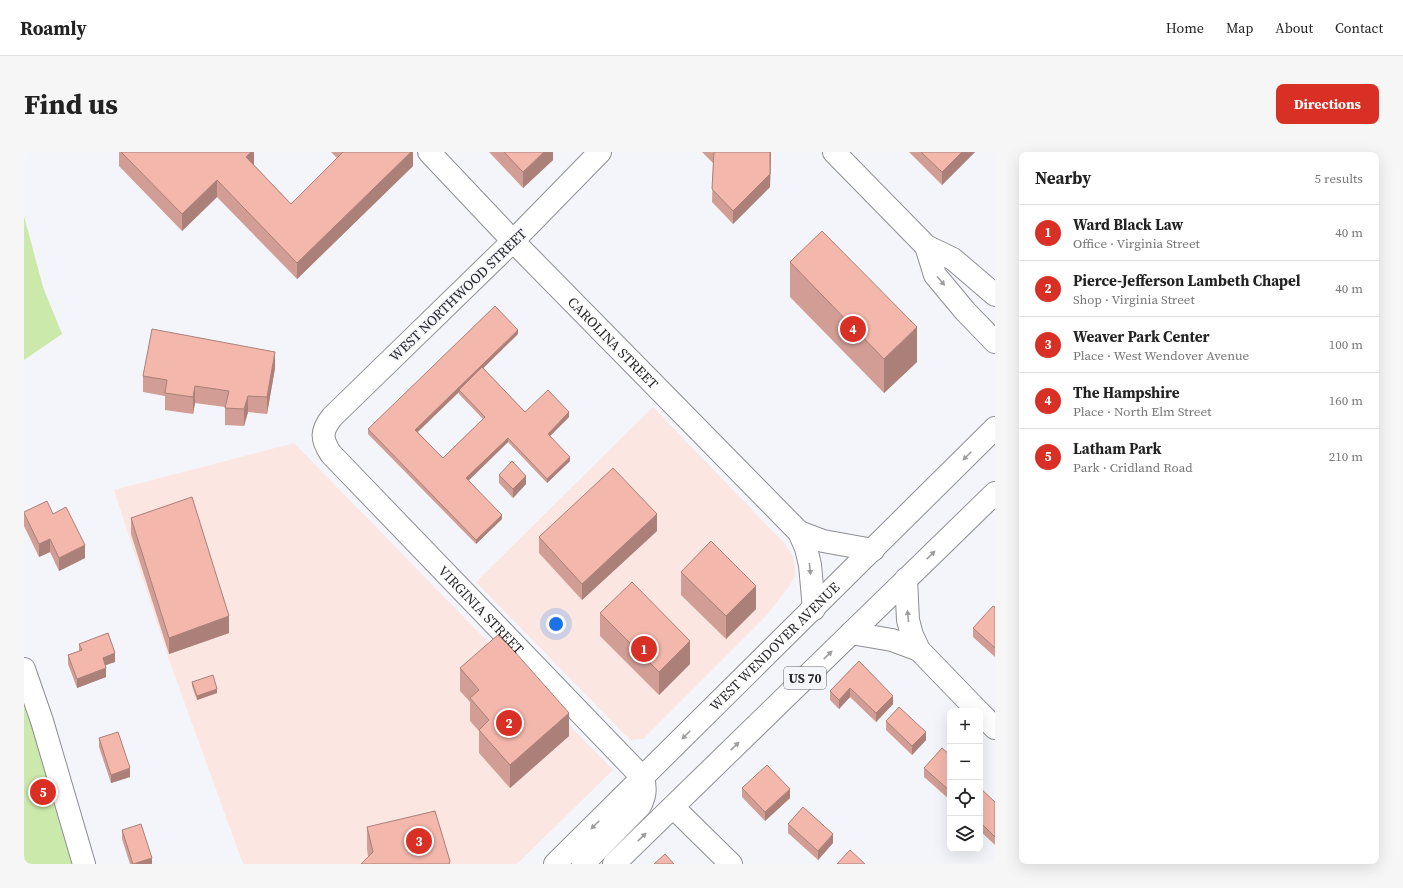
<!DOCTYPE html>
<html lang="en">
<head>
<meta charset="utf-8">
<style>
	body { margin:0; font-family:"Source Serif 4",serif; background:#f6f6f6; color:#222 }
	.controls { position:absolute; right:12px; bottom:12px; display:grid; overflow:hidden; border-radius:8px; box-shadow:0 4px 16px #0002 }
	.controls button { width:36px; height:36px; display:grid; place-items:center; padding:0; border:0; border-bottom:1px solid #e0e0e0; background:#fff; color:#222; font:20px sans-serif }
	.you { position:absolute; left:532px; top:472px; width:14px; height:14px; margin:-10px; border:3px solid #fff; border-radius:50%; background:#1a73e8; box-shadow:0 0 0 6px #1a73e833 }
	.badge { display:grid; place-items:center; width:26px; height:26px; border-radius:50%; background:#d93025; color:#fff; font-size:13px; font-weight:700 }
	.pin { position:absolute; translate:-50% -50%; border:2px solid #fff; box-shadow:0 1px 4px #0006 }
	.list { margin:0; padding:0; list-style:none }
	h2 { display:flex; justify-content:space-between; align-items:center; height:52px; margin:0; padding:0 16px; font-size:17px }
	h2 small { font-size:13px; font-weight:400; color:#767676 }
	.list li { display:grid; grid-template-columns:26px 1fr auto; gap:12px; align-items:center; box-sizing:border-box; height:56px; padding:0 16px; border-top:1px solid #e0e0e0 }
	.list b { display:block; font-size:15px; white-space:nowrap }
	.list p { margin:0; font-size:13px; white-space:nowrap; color:#767676 }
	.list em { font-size:13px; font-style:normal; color:#767676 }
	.icon { flex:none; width:22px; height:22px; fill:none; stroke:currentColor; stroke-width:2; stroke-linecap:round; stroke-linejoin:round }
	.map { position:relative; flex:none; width:971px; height:712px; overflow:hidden; border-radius:8px }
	header { display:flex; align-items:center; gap:24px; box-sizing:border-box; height:56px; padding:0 20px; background:#fff; border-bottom:1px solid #e0e0e0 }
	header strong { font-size:19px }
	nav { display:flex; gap:22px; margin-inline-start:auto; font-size:14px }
	.intro { display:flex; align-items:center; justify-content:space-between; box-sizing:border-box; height:96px; padding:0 24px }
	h1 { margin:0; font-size:28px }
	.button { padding:10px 18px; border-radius:8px; background:#d93025; color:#fff; font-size:14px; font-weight:700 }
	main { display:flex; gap:24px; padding:0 24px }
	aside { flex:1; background:#fff; border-radius:8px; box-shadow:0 4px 16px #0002 }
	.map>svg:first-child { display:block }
	.commercial { fill:#fbe6e1 }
	.green { fill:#cbe9aa }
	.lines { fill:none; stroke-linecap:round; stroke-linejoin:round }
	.minor-casing { stroke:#8e8f94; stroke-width:24 }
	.major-casing { stroke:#8e8f94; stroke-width:24 }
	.highway-casing { stroke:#8e8f94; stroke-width:24 }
	.minor { stroke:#fff; stroke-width:22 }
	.major { stroke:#fff; stroke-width:22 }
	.highway { stroke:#fff; stroke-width:22 }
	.wall { fill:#d19d94; fill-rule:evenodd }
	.shaded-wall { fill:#aa8078 }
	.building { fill:#f3b7ac; stroke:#aa8078 }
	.oneway { fill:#9e9e9f }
	.labels { text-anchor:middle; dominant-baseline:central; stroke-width:3; stroke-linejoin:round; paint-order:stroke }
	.shield { fill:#f4f5fb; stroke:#646569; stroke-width:1 }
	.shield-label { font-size:13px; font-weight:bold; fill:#27272a }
	.street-label { font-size:14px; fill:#27272a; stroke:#f4f5fb }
</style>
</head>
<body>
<header>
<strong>Roamly</strong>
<nav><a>Home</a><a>Map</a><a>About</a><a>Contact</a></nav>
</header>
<div class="intro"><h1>Find us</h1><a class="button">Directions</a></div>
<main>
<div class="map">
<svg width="971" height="712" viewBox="0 0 971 712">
	<rect width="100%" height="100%" fill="#f4f5fb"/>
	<g class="commercial">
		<path d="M629,255L761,392L769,404L771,415V424L766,433L742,464L619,587L606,588L452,430Z"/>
		<path d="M270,291L589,618L493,712H219L144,505L90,338Z"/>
	</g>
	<g class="green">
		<path d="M0,64L19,135L38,182L0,208Z"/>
		<path d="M0,517L60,712H0Z"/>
	</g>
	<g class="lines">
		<defs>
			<g id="minor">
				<path id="s1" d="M405,0L489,89L775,380L782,396L786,413L790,457"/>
				<path id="s2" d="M576,0L489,89L308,265C297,279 297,287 307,302L619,626"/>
				<path d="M775,380L799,389L849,398"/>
				<path d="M882,427L884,468L888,483L895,498L954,559"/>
				<path d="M827,481L868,488L895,498"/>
				<path d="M0,517L18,569L60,712"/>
				<path d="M956,561L971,576"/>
				<path d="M649,655L707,712"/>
			</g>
			<g id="major">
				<path d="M810,0L902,94L929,107L971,143"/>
				<path d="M902,94L911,123L941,159L971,190"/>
			</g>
			<g id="highway">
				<path id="s3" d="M531,712L971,276"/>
				<path d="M559,712L616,654C621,644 622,637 619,626"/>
				<path d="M590,712L971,341"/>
			</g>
		</defs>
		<use href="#minor" class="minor-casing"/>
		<use href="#major" class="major-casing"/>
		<use href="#highway" class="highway-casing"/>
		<use href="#minor" class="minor"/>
		<use href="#major" class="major"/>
		<use href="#highway" class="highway"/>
	</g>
	<g class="wall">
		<path d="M95,0H230V13L267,52L313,6L307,0H389V14L273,127L193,45L158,79L95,14Z"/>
		<path d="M465,0H529V8L499,36Z"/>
		<path d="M678,0H747L746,35L709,72L688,50L689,11Z"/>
		<path d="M885,0H951L918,33Z"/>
		<path d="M766,110L893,210L860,241L766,145Z"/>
		<path d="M494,182L459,216L501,260L545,265L526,284L546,309L523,331L484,290L445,328L478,367L452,392L344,282V277ZM435,240V242L459,267L419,306L394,280Z"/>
		<path d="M251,216L243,262L224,260L220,274L201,273V255L171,251L169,262L141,258V244L119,240V224Z"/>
		<path d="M475,323L502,332L489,346L475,331Z"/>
		<path d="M0,360L29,362L61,406L35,419L26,400L15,405L0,374Z"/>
		<path d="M107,366L205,481L145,502L107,382Z"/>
		<path d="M633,379L558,448L515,401V385Z"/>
		<path d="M657,420L732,457L702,487L657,443Z"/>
		<path d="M971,455V505L949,485V476Z"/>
		<path d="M576,461L666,512L635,543L576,484Z"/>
		<path d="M55,492L91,510L82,513V525L53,536L44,512V503L55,499Z"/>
		<path d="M835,509L869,552L852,570L826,545L815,557L806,548V539Z"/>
		<path d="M436,516L545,584L486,636L455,601V579L446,569V550L436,539Z"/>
		<path d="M168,530L193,541L173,548L168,534Z"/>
		<path d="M862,569L902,588L888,603L862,578Z"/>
		<path d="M75,586L106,625L87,631L75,595Z"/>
		<path d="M926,603V648L900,625V616Z"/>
		<path d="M718,636L766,646L741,669L718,645Z"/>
		<path d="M956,638L971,650V693L956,679Z"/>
		<path d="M764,672L809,691L794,708L764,681Z"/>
		<path d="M343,675L426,712L344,704L343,697Z"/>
		<path d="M98,678L128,712H106L98,687Z"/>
	</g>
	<g class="shaded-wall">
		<path d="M227,0H230V14L222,5Z"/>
		<path d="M387,0H389V14L273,127V111Z"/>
		<path d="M520,0H529V8L499,36V20Z"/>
		<path d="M747,0L746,35L709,72V59Z"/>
		<path d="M938,0H951L918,33V20Z"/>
		<path d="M193,28V45L158,79V62Z"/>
		<path d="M893,175V210L860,241V207Z"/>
		<path d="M494,178V182L436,239L435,238V240L391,282V278Z"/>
		<path d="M251,200V216L243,262V245Z"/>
		<path d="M171,234V251L169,262V245Z"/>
		<path d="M224,244V260L220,274V257Z"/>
		<path d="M545,260V265L524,286V282Z"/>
		<path d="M484,286V290L442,331V326Z"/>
		<path d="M546,305V309L523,331V327Z"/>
		<path d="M502,324V332L489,346V337Z"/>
		<path d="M633,362V379L558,448V432Z"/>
		<path d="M478,363V367L452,392V388Z"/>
		<path d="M26,387V400L15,405V392Z"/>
		<path d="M61,393V406L35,419V406Z"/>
		<path d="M732,434V457L702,487V464Z"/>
		<path d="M205,464V481L145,502V486Z"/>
		<path d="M666,489V512L635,543V520Z"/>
		<path d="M91,501V510L79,514V506Z"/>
		<path d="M82,516V525L53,536V527Z"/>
		<path d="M826,536V545L815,557V548Z"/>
		<path d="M193,537V541L173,548V544Z"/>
		<path d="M869,544V552L852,570V561Z"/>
		<path d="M545,561V584L486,636V613Z"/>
		<path d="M902,580V588L888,603V594Z"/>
		<path d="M106,616V625L87,631V623Z"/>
		<path d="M766,637V646L741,669V660Z"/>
		<path d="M809,682V691L794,708V699Z"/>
		<path d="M128,706V712H110Z"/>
	</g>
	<g class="building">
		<path d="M97,0H227L222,5L267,52L319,0H387L273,111L193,28L158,62Z"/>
		<path d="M480,0H520L499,20Z"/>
		<path d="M690,0H746V22L709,59L688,37Z"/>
		<path d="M897,0H938L918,20Z"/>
		<path d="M798,79L893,175L860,207L766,110Z"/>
		<path d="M471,154L494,178L391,278L419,306L461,265L435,238L458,215L501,260L524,238L545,260L524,282L546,305L523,327L484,286L442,326L478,363L452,388L344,277Z"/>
		<path d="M128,177L251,200L243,245L224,244L220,257L201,256L205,239L171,234L169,245L141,241L143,228L119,224Z"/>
		<path d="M488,309L502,324L489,337L475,323Z"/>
		<path d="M589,316L633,362L558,432L515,385Z"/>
		<path d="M168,345L205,464L145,486L107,366Z"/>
		<path d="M23,349L29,362L42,355L61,393L35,406L26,387L15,392L0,361V360Z"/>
		<path d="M687,389L732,434L702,464L657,420Z"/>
		<path d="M608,430L666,489L635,520L576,461Z"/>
		<path d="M969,454L971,455V496L949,476Z"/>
		<path d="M84,481L91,501L79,506L82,516L53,527L44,503L58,498L55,492Z"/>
		<path d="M475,482L545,561L486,613L455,578L465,568L446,546L455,538L436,516Z"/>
		<path d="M835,509L869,544L852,561L826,536L815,548L806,539Z"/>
		<path d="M189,523L193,537L173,544L168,530Z"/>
		<path d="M875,555L902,580L888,594L862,569Z"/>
		<path d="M94,580L106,616L87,623L75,586Z"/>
		<path d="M918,596L926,603V639L900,616Z"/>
		<path d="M743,613L766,637L741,660L718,636Z"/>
		<path d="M957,637L971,650V685L956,670V638Z"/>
		<path d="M779,655L809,682L794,699L764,672Z"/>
		<path d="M411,659L426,709L425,712H337L349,700L343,675Z"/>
		<path d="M117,672L128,706L109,712L98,678Z"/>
		<path d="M826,698L841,712H813Z"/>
		<path d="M641,702L650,712H630Z"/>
	</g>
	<defs><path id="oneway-solid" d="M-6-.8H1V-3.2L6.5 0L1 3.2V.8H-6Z"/></defs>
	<g class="oneway">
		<use href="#oneway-solid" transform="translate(917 129) rotate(50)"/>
		<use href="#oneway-solid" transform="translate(943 304) rotate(135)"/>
		<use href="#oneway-solid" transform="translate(907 403) rotate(-44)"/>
		<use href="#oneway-solid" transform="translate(786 417) rotate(84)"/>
		<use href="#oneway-solid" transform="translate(884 464) rotate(-96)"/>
		<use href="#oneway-solid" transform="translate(804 503) rotate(-44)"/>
		<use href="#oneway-solid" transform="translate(662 583) rotate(135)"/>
		<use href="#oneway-solid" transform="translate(711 594) rotate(-44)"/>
		<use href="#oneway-solid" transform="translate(571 673) rotate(135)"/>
		<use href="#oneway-solid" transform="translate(618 685) rotate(-44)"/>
	</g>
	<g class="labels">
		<rect class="shield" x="760" y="515" width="42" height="22" rx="3"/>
		<g class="shield-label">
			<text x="781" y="526">US 70</text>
		</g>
		<g class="street-label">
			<text transform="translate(434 143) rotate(-44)">WEST NORTHWOOD STREET</text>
			<text stroke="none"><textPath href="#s1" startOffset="265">CAROLINA STREET</textPath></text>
			<text stroke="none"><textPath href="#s2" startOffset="634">VIRGINIA STREET</textPath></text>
			<text stroke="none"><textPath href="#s3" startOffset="309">WEST WENDOVER AVENUE</textPath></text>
		</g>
	</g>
</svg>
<div class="controls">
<button>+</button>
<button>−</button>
<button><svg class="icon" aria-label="locate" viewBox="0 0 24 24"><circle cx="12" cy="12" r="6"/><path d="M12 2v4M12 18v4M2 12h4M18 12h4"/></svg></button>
<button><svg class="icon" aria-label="layers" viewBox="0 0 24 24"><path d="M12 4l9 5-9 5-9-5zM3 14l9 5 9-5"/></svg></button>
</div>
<div class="you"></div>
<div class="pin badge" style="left:620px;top:497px">1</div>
<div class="pin badge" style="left:485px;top:571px">2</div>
<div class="pin badge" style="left:395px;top:689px">3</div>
<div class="pin badge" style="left:829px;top:177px">4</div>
<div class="pin badge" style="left:19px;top:640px">5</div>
</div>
<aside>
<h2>Nearby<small>5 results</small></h2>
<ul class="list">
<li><span class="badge">1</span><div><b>Ward Black Law</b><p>Office · Virginia Street</p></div><em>40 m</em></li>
<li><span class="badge">2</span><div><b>Pierce-Jefferson Lambeth Chapel</b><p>Shop · Virginia Street</p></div><em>40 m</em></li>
<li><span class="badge">3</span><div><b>Weaver Park Center</b><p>Place · West Wendover Avenue</p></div><em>100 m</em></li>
<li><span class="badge">4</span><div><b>The Hampshire</b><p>Place · North Elm Street</p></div><em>160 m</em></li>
<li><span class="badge">5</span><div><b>Latham Park</b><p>Park · Cridland Road</p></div><em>210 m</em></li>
</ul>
</aside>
</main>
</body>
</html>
